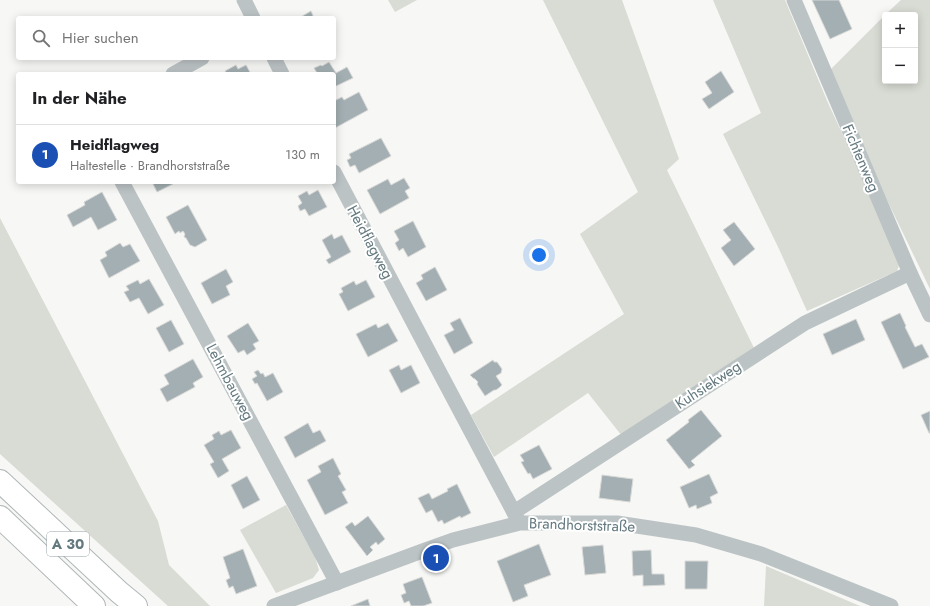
<!DOCTYPE html>
<html lang="de">
<head>
<meta charset="utf-8">
<style>
	body { margin:0; font-family:Jost,sans-serif; background:#f2f2f2; color:#202124 }
	.controls { position:absolute; right:12px; top:12px; display:grid; overflow:hidden; border-radius:4px; box-shadow:0 2px 10px #0003 }
	.controls button { width:36px; height:36px; display:grid; place-items:center; padding:0; border:0; border-bottom:1px solid #e0e0e0; background:#fff; color:#202124; font:20px sans-serif }
	.you { position:absolute; left:539px; top:255px; width:14px; height:14px; margin:-10px; border:3px solid #fff; border-radius:50%; background:#1a73e8; box-shadow:0 0 0 6px #1a73e833 }
	.badge { display:grid; place-items:center; width:26px; height:26px; border-radius:50%; background:#e12f2b; color:#fff; font-size:13px; font-weight:700 }
	.pin { position:absolute; translate:-50% -50%; border:2px solid #fff; box-shadow:0 1px 4px #0006 }
	.list { margin:0; padding:0; list-style:none }
	h2 { display:flex; justify-content:space-between; align-items:center; height:52px; margin:0; padding:0 16px; font-size:17px }
	h2 small { font-size:13px; font-weight:400; color:#757577 }
	.list li { display:grid; grid-template-columns:26px 1fr auto; gap:12px; align-items:center; box-sizing:border-box; height:60px; padding:0 16px; border-top:1px solid #e0e0e0 }
	.list b { display:block; font-size:15px; white-space:nowrap }
	.list p { margin:0; font-size:13px; white-space:nowrap; color:#757577 }
	.list em { font-size:13px; font-style:normal; color:#757577 }
	.icon { flex:none; width:22px; height:22px; fill:none; stroke:currentColor; stroke-width:2; stroke-linecap:round; stroke-linejoin:round }
	.map { position:relative; flex:none; width:930px; height:606px; overflow:hidden }
	.search { position:absolute; background:#fff; box-shadow:0 2px 10px #0003; left:16px; top:16px; width:320px; height:44px; display:flex; align-items:center; gap:10px; box-sizing:border-box; padding:0 14px; border-radius:4px; color:#757577; font-size:15px }
	.panel { position:absolute; background:#fff; box-shadow:0 2px 10px #0003; left:16px; top:72px; width:320px; height:112px; border-radius:4px }
	.map>svg:first-child { display:block }
	.green { fill:#d8dcd4 }
	.building { fill:#a3afb2; stroke:#d9d9d7 }
	.lines { fill:none; stroke-linecap:round; stroke-linejoin:round }
	.highway-casing { stroke:#b0b6b8; stroke-width:24 }
	.street { stroke:#bcc3c5; stroke-width:15 }
	.highway { stroke:#fff; stroke-width:22 }
	.labels { text-anchor:middle; dominant-baseline:central; stroke-width:4; stroke-linejoin:round; paint-order:stroke }
	.shield { fill:#fff; stroke:#92a1a5; stroke-width:1 }
	.shield-label { font-size:14px; font-weight:bold; fill:#63797f }
	.street-label { font-size:15px; fill:#63797f; stroke:#fff }
</style>
</head>
<body>
<div class="map">
<svg width="930" height="606" viewBox="0 0 930 606">
	<rect width="100%" height="100%" fill="#f7f7f5"/>
	<g class="green">
		<path d="M388,0H417L395,12Z"/>
		<path d="M543,0H622L679,159L667,170L754,348L622,436L588,393L494,457L471,415L624,314L580,234L638,192Z"/>
		<path d="M713,0H785L828,103L881,217L900,263L897,271L807,311L779,249L723,134L761,113Z"/>
		<path d="M901,0H930V289L888,202L830,70L885,15V81H915V15H885Z"/>
		<path d="M0,218L158,521L169,565L210,606H168L0,454Z"/>
		<path d="M286,505L315,557L319,570L313,578L276,593L240,530Z"/>
		<path d="M766,566L860,606H764Z"/>
	</g>
	<g class="building">
		<path d="M812,0H839L852,29L830,39Z"/>
		<path d="M311,11L314,18H299Z"/>
		<path d="M329,62L336,73L347,67L353,78L334,87V74H314L317,73L314,68L321,65L322,66Z"/>
		<path d="M236,65L238,69L246,65L251,74H227L225,71Z"/>
		<path d="M721,71L734,92L709,109L702,99L712,93L705,82Z"/>
		<path d="M359,92L368,110L335,128L334,126V101L342,97L344,100Z"/>
		<path d="M381,138L391,156L359,173L355,165L350,167L347,160L351,158L349,154Z"/>
		<path d="M404,178L410,188L405,191L409,198L380,214L367,190L388,179L391,185Z"/>
		<path d="M152,182H171L173,184L157,192Z"/>
		<path d="M318,190L327,207L309,216L305,209L300,211L298,206L302,203L298,196L307,191L309,195Z"/>
		<path d="M102,192L117,220L98,230L91,217L73,227L67,215L85,205L84,202Z"/>
		<path d="M188,205L207,240L195,247L190,245L186,238L184,237L185,234L183,231L180,233L179,231L175,234L166,217Z"/>
		<path d="M413,221L426,247L408,257L403,248L399,251L395,243L399,240L394,231Z"/>
		<path d="M734,222L755,249L734,266L721,248L731,240L723,230Z"/>
		<path d="M332,234L334,239L342,235L351,252L329,264L326,260L331,257L322,240Z"/>
		<path d="M120,243L123,247L130,244L140,261L109,278L100,260L107,256L105,252Z"/>
		<path d="M435,267L447,290L426,301L416,283L423,279L421,275Z"/>
		<path d="M226,269L233,282L226,286L230,295L212,304L201,283Z"/>
		<path d="M149,279L164,305L148,314L139,298L130,302L124,292L129,290L126,286L138,280L140,284Z"/>
		<path d="M366,280L375,297L348,311L339,294L343,292L341,288L354,281L356,285Z"/>
		<path d="M900,313L906,326L905,327L915,347L922,344L929,357L903,369L881,322Z"/>
		<path d="M460,318L473,343L454,354L444,335L454,330L450,323Z"/>
		<path d="M856,319L865,340L832,355L823,334Z"/>
		<path d="M171,320L184,344L169,352L156,328Z"/>
		<path d="M248,323L259,341L253,344L256,349L247,355L244,350L238,353L227,336Z"/>
		<path d="M388,323L398,341L368,357L356,334L376,324L378,328Z"/>
		<path d="M193,359L203,377L193,383L195,387L167,402L160,389L169,384L164,375Z"/>
		<path d="M493,360L494,362H497L502,369L501,373L496,376L502,385L500,387L496,390H494L485,396L477,384L478,382L475,379L473,378L470,375Z"/>
		<path d="M399,365L401,370L411,365L420,383L401,393L389,370Z"/>
		<path d="M258,370L261,374L263,373L265,377L273,373L283,392L267,401L257,383L255,384L252,379L257,376L254,372Z"/>
		<path d="M701,410L722,436L691,461L695,465L689,469L666,440L689,422L688,420Z"/>
		<path d="M930,411V433H929L921,415Z"/>
		<path d="M308,423L313,433L320,430L326,441L295,458L284,437Z"/>
		<path d="M231,430L241,448L222,459L229,471L218,478L210,464L214,462L204,445L214,439L212,435L219,431L221,435Z"/>
		<path d="M539,445L552,469L533,479L530,473L528,474L521,462L524,461L520,455Z"/>
		<path d="M333,458L341,474L338,476L346,490L342,492L348,503L325,515L307,480L321,472L318,466Z"/>
		<path d="M709,474L718,493L710,497L712,503L697,509L696,505L689,508L680,487Z"/>
		<path d="M602,475L633,479L630,502L599,498Z"/>
		<path d="M247,476L260,500L243,509L231,485Z"/>
		<path d="M457,484L471,513L461,518L460,516L444,524L442,520L438,522L432,510L426,513L418,498L429,493L432,499L448,491L447,489Z"/>
		<path d="M368,516L385,539L378,545L376,542L370,547L373,550L367,556L345,527L352,522L355,526Z"/>
		<path d="M539,544L551,575L524,585L528,596L513,602L497,561Z"/>
		<path d="M603,545L606,573L585,575L582,547Z"/>
		<path d="M243,549L257,586L236,594L233,586L229,588L226,580L230,578L223,557Z"/>
		<path d="M651,550L652,574H664L665,585L643,586V575L633,576L632,551Z"/>
		<path d="M685,561H708L707,589H685Z"/>
		<path d="M422,577L432,603L423,606H411L409,601L404,603L401,595L406,593L403,584Z"/>
		<path d="M368,599L370,606H351Z"/>
	</g>
	<g class="lines">
		<defs>
			<g id="highway">
				<path d="M0,481L119,592L136,606"/>
				<path d="M0,517L94,606"/>
			</g>
		</defs>
		<use href="#highway" class="highway-casing"/>
		<g class="street">
			<path d="M244,0L253,18"/>
			<path d="M794,0L910,273L930,315"/>
			<path d="M274,58L282,74"/>
			<path d="M173,74L202,58"/>
			<path d="M334,172L432,358L518,520"/>
			<path d="M122,182L337,583"/>
			<path d="M514,512L805,323L910,273"/>
			<path d="M274,606L425,550L453,540L520,523H617L696,535L761,554L891,606"/>
		</g>
		<use href="#highway" class="highway"/>
	</g>
	<g class="labels">
		<rect class="shield" x="47" y="532" width="42" height="24" rx="3"/>
		<g class="shield-label">
			<text x="68" y="544">A 30</text>
		</g>
		<g class="street-label">
			<text transform="translate(861 158) rotate(67)">Fichtenweg</text>
			<text transform="translate(370 242) rotate(62)">Heidflagweg</text>
			<text transform="translate(230 382) rotate(62)">Lehmbauweg</text>
			<text transform="translate(708 385) rotate(-33)">Kuhsiekweg</text>
			<text transform="translate(582 525) rotate(2)">Brandhorststraße</text>
		</g>
	</g>
</svg>
<div class="controls">
<button>+</button>
<button>−</button>
</div>
<div class="you"></div>
<div class="pin badge" style="left:436px;top:558px;background:#1a4fb4">1</div>
<div class="search"><svg class="icon" aria-label="search" viewBox="0 0 24 24"><circle cx="10" cy="10" r="6"/><path d="M15 15l6 6"/></svg>Hier suchen</div>
<section class="panel">
<h2>In der Nähe<small></small></h2>
<ul class="list">
<li><span class="badge" style="background:#1a4fb4">1</span><div><b>Heidflagweg</b><p>Haltestelle · Brandhorststraße</p></div><em>130 m</em></li>
</ul>
</section>
</div>
</body>
</html>
